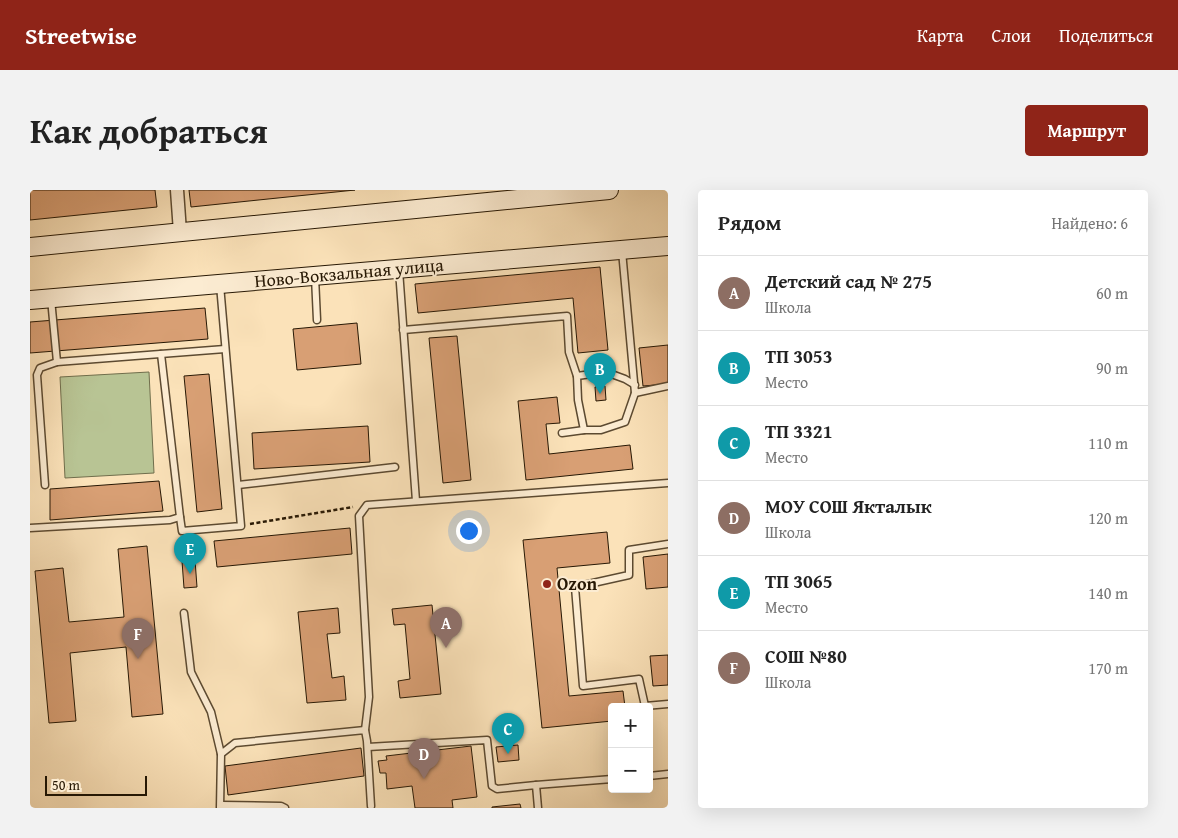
<!DOCTYPE html>
<html lang="ru">
<meta charset="utf-8">
<style>
:root{--surface:#fff;--page:#f2f2f2;--text:#222;--muted:#767676;--line:#e0e0e0;--accent:#8f2418}
body{margin:0;font-family:"Gentium Book Plus",serif;background:var(--page);color:var(--text)}
.controls{position:absolute;right:15px;bottom:15px;display:grid;overflow:hidden;border-radius:5px;box-shadow:0 5px 20px #0002}
.controls button{width:45px;height:45px;display:grid;place-items:center;padding:0;border:0;border-bottom:1px solid var(--line);background:var(--surface);color:var(--text);font:25px sans-serif}
.scale{position:absolute;left:15px;bottom:12px;width:102px;box-sizing:border-box;padding-left:5px;border:2px solid #271804;border-top:0;font-size:14px;line-height:18px;white-space:nowrap;color:#271804;-webkit-text-stroke:4px #fcecd2;paint-order:stroke}
.you{position:absolute;left:438px;top:340px;width:18px;height:18px;margin:-12px;border:4px solid #fff;border-radius:50%;background:#1a73e8;box-shadow:0 0 0 8px #1a73e833}
.badge{display:grid;place-items:center;width:32px;height:32px;border-radius:50%;background:var(--accent);color:#fff;font-size:16px;font-weight:700}
.pin{position:absolute;translate:-50% -41px;filter:drop-shadow(0 1px 2px #0008)}
.pin::after{content:'';position:absolute;top:26px;width:18px;height:15px;background:inherit;clip-path:polygon(0 0,100% 0,50% 100%)}
.list{margin:0;padding:0;list-style:none}
h2{display:flex;justify-content:space-between;align-items:center;height:65px;margin:0;padding:0 20px;font-size:21px}
h2 small{font-size:16px;font-weight:400;color:var(--muted)}
.list li{display:grid;grid-template-columns:32px 1fr auto;gap:15px;align-items:center;box-sizing:border-box;height:75px;padding:0 20px;border-top:1px solid var(--line)}
.list b{display:block;font-size:19px;white-space:nowrap}
.list p{margin:0;font-size:16px;white-space:nowrap;color:var(--muted)}
.list em{font-size:16px;font-style:normal;color:var(--muted)}
.map{position:relative;flex:none;width:638px;height:618px;overflow:hidden;border-radius:5px}
header{display:flex;align-items:center;gap:30px;box-sizing:border-box;height:70px;padding:0 25px;background:var(--accent);color:#fff}
header strong{font-size:24px}
nav{display:flex;gap:28px;margin-inline-start:auto;font-size:18px}
.intro{display:flex;align-items:center;justify-content:space-between;box-sizing:border-box;height:120px;padding:0 30px}
h1{margin:0;font-size:35px}
.button{padding:12px 22px;border-radius:5px;background:var(--accent);color:#fff;font-size:18px;font-weight:700}
main{display:flex;gap:30px;padding:0 30px}
aside{flex:1;background:var(--surface);border-radius:5px;box-shadow:0 5px 20px #0002}
.map>svg:first-child{display:block}
</style>
<header>
<strong>Streetwise</strong>
<nav><a>Карта</a><a>Слои</a><a>Поделиться</a></nav>
</header>
<div class="intro"><h1>Как добраться</h1><a class="button">Маршрут</a></div>
<main>
<div class="map">
<svg width="638" height="618" viewBox="0 0 638 618">
<rect width="100%" height="100%" fill="#fbe2b9"/>
<filter id="stains"><feTurbulence type="fractalNoise" baseFrequency=".004" numOctaves="4"/><feColorMatrix values="0 0 0 0 .2 0 0 0 0 .09 0 0 0 0 .02 0 0 0 .5 -.17"/></filter>
<radialGradient id="worn" r=".72"><stop offset=".6" stop-color="#630" stop-opacity="0"/><stop offset="1" stop-color="#630" stop-opacity=".3"/></radialGradient>
<path fill="#b8c494" stroke="#706e4c" d="M119,182L124,283L35,288L30,187Z"/>
<g fill="#d89f74" stroke="#271804">
<path d="M0,0H125L127,17L0,30Z"/>
<path d="M159,0H325L161,17Z"/>
<path d="M570,77L578,160L548,163L543,108L388,123L385,94Z"/>
<path d="M175,118L178,149L0,163V132Z"/>
<path d="M327,133L331,174L267,180L263,139Z"/>
<path d="M427,146L441,290L413,293L399,148Z"/>
<path d="M638,155V194L613,196L609,158Z"/>
<path d="M179,184L192,319L167,322L154,186Z"/>
<path d="M575,196L576,210L566,211L565,197Z"/>
<path d="M527,207L530,233L516,234L519,264L600,255L603,279L496,290L488,211Z"/>
<path d="M338,236L340,272L224,279L222,243Z"/>
<path d="M129,291L133,321L20,330V299Z"/>
<path d="M320,338L322,364L187,377L184,351Z"/>
<path d="M577,342L580,373L527,378L539,506L593,501L595,517H582V531L512,538L493,350Z"/>
<path d="M117,356L133,524L102,527L96,457L40,463L46,531L19,533L5,381L33,378L39,432L94,427L88,359Z"/>
<path d="M638,364V397L616,399L613,367Z"/>
<path d="M165,370L167,397L154,398L152,371Z"/>
<path d="M402,415L411,504L370,508L368,491L380,489L375,434L364,435L362,419Z"/>
<path d="M308,418L310,443L297,444L302,488L314,486L316,510L277,513L268,422Z"/>
<path d="M638,465V495L623,496L620,466Z"/>
<path d="M488,555L489,570L468,572L466,557Z"/>
<path d="M441,556L447,607L422,610L423,618H385L382,596L357,599L356,583H350L348,571L357,570L356,566Z"/>
<path d="M331,558L334,586L198,605L195,576Z"/>
<path d="M490,614L491,618H462V617Z"/>
</g>
<g fill="none" stroke-linecap="round" stroke-linejoin="round">
<defs>
<g id="service">
<path d="M592,61L605,203L638,196"/>
<path d="M369,80L386,311"/>
<path d="M285,87L287,130"/>
<path d="M21,109L27,172"/>
<path d="M373,140L537,126L539,162L547,186"/>
<path d="M605,195L595,189L576,182L547,186L548,210L554,240H571L595,232L605,203"/>
<path d="M532,243L554,240"/>
<path d="M15,295L7,185L10,178L27,172L195,159"/>
<path d="M208,295L365,277"/>
<path d="M150,327L152,341L211,336L190,95"/>
<path d="M0,338L140,330L150,327L131,164"/>
<path d="M638,354L599,360V385L545,397L553,496L609,489L615,516L638,514"/>
<path d="M154,423L161,482L181,522L191,564"/>
<path d="M335,540L339,507L329,326L337,315L638,293"/>
<path d="M338,557L457,550L462,596L467,599L506,595L508,618"/>
<path d="M619,586L638,584"/>
<path d="M506,595L582,589"/>
<path d="M192,615L251,616L255,618"/>
<path d="M190,618L191,564L205,553L335,540L337,551L341,616"/>
</g>
<path id="minor" d="M147,0L150,42"/>
<g id="secondary">
<path d="M0,57L579,0"/>
<path d="M0,110L638,56"/>
</g>
</defs>
<use href="#service" stroke="#5c4a31" stroke-width="9"/>
<use href="#minor" stroke="#5c4a31" stroke-width="15"/>
<use href="#secondary" stroke="#271804" stroke-width="20"/>
<path stroke="#271804" stroke-width="2.5" stroke-dasharray="4 2.5" stroke-linecap="butt" d="M220,334L323,317"/>
<use href="#service" stroke="#fcecd2" stroke-width="6"/>
<use href="#minor" stroke="#fcecd2" stroke-width="12"/>
<use href="#secondary" stroke="#fcecd2" stroke-width="18"/>
</g>
<circle fill="#8f2418" stroke="#fcecd2" stroke-width="2" cx="517" cy="394" r="5"/>
<g text-anchor="middle" stroke-width="4" stroke-linejoin="round" paint-order="stroke">
<g font-size="18" fill="#271804" stroke="#fcecd2">
<text transform="translate(319 83) rotate(-5)" y="6">Ново-Вокзальная улица</text>
</g>
<g font-size="18" font-weight="bold" fill="#271804" stroke="#fcecd2" text-anchor="start">
<text x="527" y="400">Ozon</text>
</g>
</g>
<rect width="100%" height="100%" filter="url(#stains)"/>
<rect width="100%" height="100%" fill="url(#worn)"/>
</svg>
<div class="controls">
<button>+</button>
<button>−</button>
</div>
<div class="scale">50 m</div>
<div class="you"></div>
<div class="pin badge" style="left:416px;top:458px;background:#8d6e63">A</div>
<div class="pin badge" style="left:570px;top:204px;background:#0f9aa8">B</div>
<div class="pin badge" style="left:478px;top:564px;background:#0f9aa8">C</div>
<div class="pin badge" style="left:394px;top:589px;background:#8d6e63">D</div>
<div class="pin badge" style="left:160px;top:384px;background:#0f9aa8">E</div>
<div class="pin badge" style="left:108px;top:469px;background:#8d6e63">F</div>
</div>
<aside>
<h2>Рядом<small>Найдено: 6</small></h2>
<ul class="list">
<li><span class="badge" style="background:#8d6e63">A</span><div><b>Детский сад № 275</b><p>Школа</p></div><em>60 m</em></li>
<li><span class="badge" style="background:#0f9aa8">B</span><div><b>ТП 3053</b><p>Место</p></div><em>90 m</em></li>
<li><span class="badge" style="background:#0f9aa8">C</span><div><b>ТП 3321</b><p>Место</p></div><em>110 m</em></li>
<li><span class="badge" style="background:#8d6e63">D</span><div><b>МОУ СОШ Якталык</b><p>Школа</p></div><em>120 m</em></li>
<li><span class="badge" style="background:#0f9aa8">E</span><div><b>ТП 3065</b><p>Место</p></div><em>140 m</em></li>
<li><span class="badge" style="background:#8d6e63">F</span><div><b>СОШ №80</b><p>Школа</p></div><em>170 m</em></li>
</ul>
</aside>
</main>
